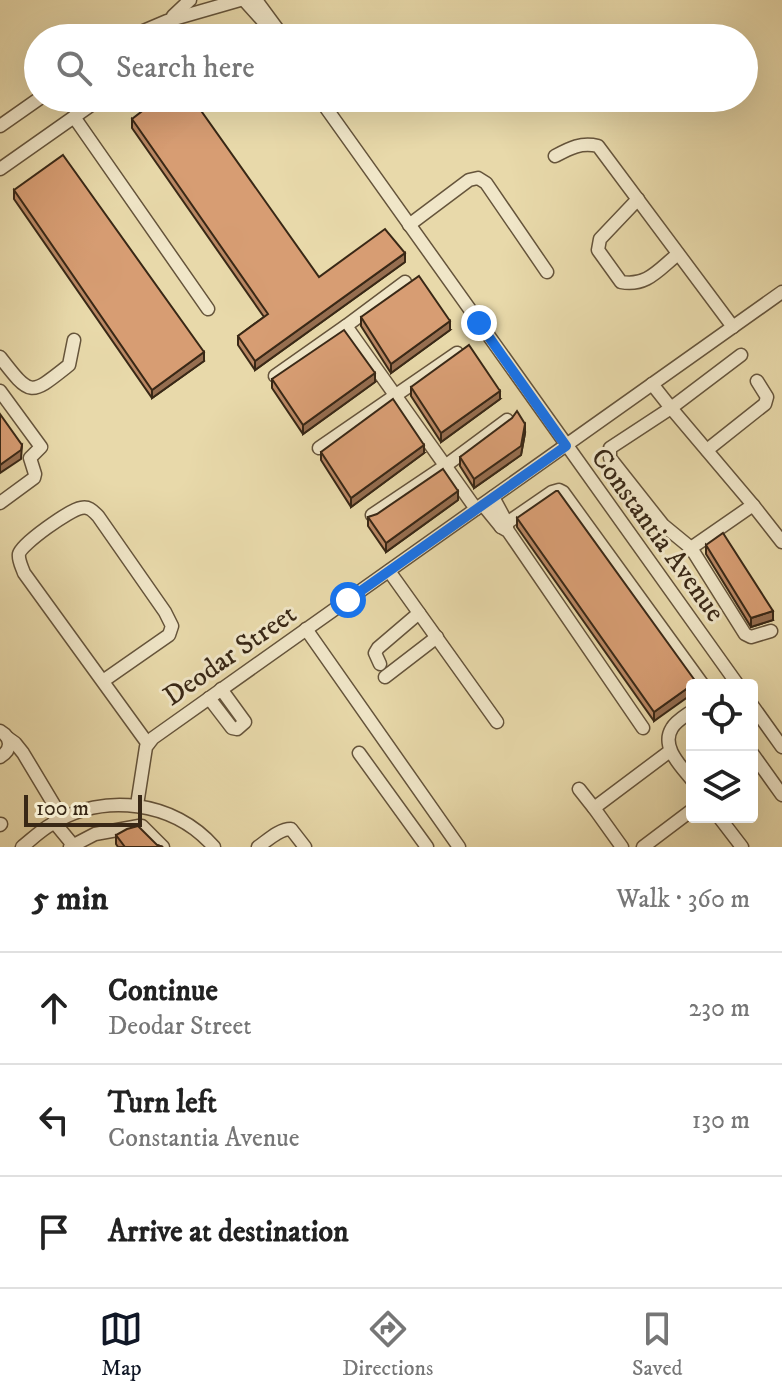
<!DOCTYPE html>
<meta charset="utf-8">
<style>
:root{--surface:#fff;--page:#f6f6f6;--text:#222;--muted:#767676;--line:#e0e0e0;--accent:#111827}
body{margin:0;font-family:"IM FELL DW Pica",serif;background:var(--page);color:var(--text)}
.controls{position:absolute;right:24px;bottom:24px;display:grid;overflow:hidden;border-radius:8px;box-shadow:0 8px 32px #0002}
.controls button{width:72px;height:72px;display:grid;place-items:center;padding:0;border:0;border-bottom:2px solid var(--line);background:var(--surface);color:var(--text);font:40px sans-serif}
.scale{position:absolute;left:24px;bottom:20px;width:118px;box-sizing:border-box;padding-left:8px;border:4px solid #392816;border-top:0;font-size:22px;line-height:28px;white-space:nowrap;color:#392816;-webkit-text-stroke:6px #f0e6c8;paint-order:stroke}
.stop{position:absolute;width:24px;height:24px;margin:-18px;border:6px solid #1a73e8;border-radius:50%;background:#fff}
.stop.end{background:#1a73e8;border-color:#fff;box-shadow:0 2px 8px #0008}
.list{margin:0;padding:0;list-style:none}
h2{display:flex;justify-content:space-between;align-items:center;height:104px;margin:0;padding:0 32px;font-size:34px}
h2 small{font-size:26px;font-weight:400;color:var(--muted)}
.list li{display:grid;grid-template-columns:52px 1fr auto;gap:24px;align-items:center;box-sizing:border-box;height:112px;padding:0 32px;border-top:2px solid var(--line)}
.list b{display:block;font-size:30px;white-space:nowrap}
.list p{margin:0;font-size:26px;white-space:nowrap;color:var(--muted)}
.list em{font-size:26px;font-style:normal;color:var(--muted)}
.icon{flex:none;width:44px;height:44px;fill:none;stroke:currentColor;stroke-width:2;stroke-linecap:round;stroke-linejoin:round}
.map{position:relative;flex:none;width:782px;height:847px;overflow:hidden}
.search{position:absolute;background:var(--surface);box-shadow:0 8px 32px #0002;left:24px;right:24px;top:24px;height:88px;display:flex;align-items:center;gap:20px;box-sizing:border-box;padding:0 28px;border-radius:44px;color:var(--muted);font-size:30px}
.sheet{height:440px;background:var(--surface)}
nav{display:flex;justify-content:space-around;align-items:center;box-sizing:border-box;height:112px;border-top:2px solid var(--line);background:var(--surface);font-size:22px;color:var(--muted)}
nav a{display:grid;justify-items:center;gap:4px}
nav .on{color:var(--accent)}
.map>svg:first-child{display:block}
</style>
<div class="map">
<svg width="782" height="847" viewBox="0 0 782 847">
<rect width="100%" height="100%" fill="#e8d9aa"/>
<filter id="stains"><feTurbulence type="fractalNoise" baseFrequency=".0025" numOctaves="4"/><feColorMatrix values="0 0 0 0 .2 0 0 0 0 .09 0 0 0 0 .02 0 0 0 .5 -.17"/></filter>
<radialGradient id="worn" r=".72"><stop offset=".6" stop-color="#630" stop-opacity="0"/><stop offset="1" stop-color="#630" stop-opacity=".3"/></radialGradient>
<g fill="none" stroke-linecap="round" stroke-linejoin="round">
<defs>
<g id="minor">
<path d="M244,0L263,21L275,38"/>
<path d="M256,0L284,38"/>
<path d="M173,16L190,0"/>
<path d="M127,38L167,21L240,0"/>
<path d="M319,98L738,685"/>
<path d="M74,117L208,309"/>
<path d="M0,126L40,98"/>
<path d="M555,156C570,148 581,142 598,146L733,327"/>
<path d="M0,169L101,98"/>
<path d="M638,199L600,239L598,250L621,282C647,287 659,269 678,254"/>
<path d="M409,225L469,180L478,178L486,183L547,272"/>
<path d="M346,326L476,509"/>
<path d="M0,357C31,397 30,396 69,365L74,340"/>
<path d="M275,376L346,326L405,282"/>
<path d="M652,384L671,408L610,448V458L663,525L691,548L745,634L751,637L771,631"/>
<path d="M0,391L41,447L30,458L35,474L34,478L0,503"/>
<path d="M319,448L457,353"/>
<path d="M707,450L765,404L767,397L757,381"/>
<path d="M493,497L507,523V528"/>
<path d="M483,505L501,527L508,531L643,728"/>
<path d="M753,505L782,542"/>
<path d="M372,515L445,466L507,420"/>
<path d="M501,527L552,492L559,490L563,492L703,685"/>
<path d="M691,548L753,505L671,408L741,355"/>
<path d="M389,571L497,722"/>
<path d="M306,629L459,847"/>
<path d="M380,664L375,653L378,648L419,613"/>
<path d="M385,677L437,637"/>
<path d="M103,681L169,635L172,626L165,612L98,516C93,511 89,506 81,508C71,509 21,544 19,554C18,560 22,567 24,573L148,744"/>
<path d="M209,698L232,728L237,729L245,722L221,689"/>
<path d="M752,705L782,747"/>
<path d="M692,711C685,716 676,721 672,728C660,747 682,767 692,780"/>
<path d="M0,731C12,738 12,750 0,757"/>
<path d="M8,738L15,743L23,753L62,818"/>
<path d="M359,753L427,847"/>
<path d="M752,753L782,795"/>
<path d="M579,789L594,808L670,751"/>
<path d="M137,805L146,747L153,738L782,292"/>
<path d="M594,808L622,847"/>
<path d="M719,817L742,847"/>
<path d="M54,822L73,845"/>
<path d="M0,825L1,824"/>
<path d="M22,847C32,839 41,830 52,824C104,792 174,801 214,847"/>
<path d="M70,847L95,834L139,826H142L163,847"/>
<path d="M258,847C268,840 279,829 291,829L305,847"/>
<path d="M643,847L692,810"/>
</g>
</defs>
<use href="#minor" stroke="#65543b" stroke-width="15"/>
<use href="#minor" stroke="#f0e6c8" stroke-width="12"/>
</g>
<g fill="#b98763" stroke="#392816" stroke-width="2">
<path d="M132,119L319,277L405,262L255,370L238,345V336L264,317L132,128Z"/>
<path d="M14,190L204,361L152,398L14,199Z"/>
<path d="M361,317L450,330L391,373L361,326Z"/>
<path d="M272,379L375,382L303,434L272,388Z"/>
<path d="M411,387L500,399L441,442L411,396Z"/>
<path d="M525,433L521,455L474,488L460,466V457Z"/>
<path d="M321,452L424,453L351,507L321,460Z"/>
<path d="M458,500L386,552L368,526V517Z"/>
<path d="M517,518L696,685L654,721L517,527Z"/>
<path d="M706,545L773,620L751,627L706,554Z"/>
<path d="M116,835L157,845L163,847H118L116,844Z"/>
</g>
<g fill="#966e50" stroke="#392816" stroke-width="2">
<path d="M405,253V262L255,370V361Z"/>
<path d="M450,321V330L391,373V364Z"/>
<path d="M204,352V361L152,398V390Z"/>
<path d="M375,373V382L303,434V425Z"/>
<path d="M500,391V399L441,442V433Z"/>
<path d="M525,424V433L521,455L474,488V479Z"/>
<path d="M22,445L21,459L0,473V465Z"/>
<path d="M424,445V453L351,507V498Z"/>
<path d="M458,491V500L386,552V543Z"/>
<path d="M773,611V620L751,627V618Z"/>
<path d="M696,682V685H692V694L654,721V712Z"/>
</g>
<g fill="#d79d73" stroke="#392816" stroke-width="2">
<path d="M159,98H192L319,277L385,229L405,253L255,361L238,336L268,314L132,119Z"/>
<path d="M63,155L204,352L152,390L14,190Z"/>
<path d="M419,276L450,321L391,364L361,317Z"/>
<path d="M344,330L375,373L303,425L272,379Z"/>
<path d="M469,345L500,391L441,433L411,387Z"/>
<path d="M393,399L424,445L351,498L321,452Z"/>
<path d="M517,411L525,424L521,446L474,479L460,457L512,418Z"/>
<path d="M0,414L22,445L21,450L0,465Z"/>
<path d="M443,469L458,491L386,543L368,517L377,514Z"/>
<path d="M556,491H558L696,682L654,712L517,518Z"/>
<path d="M723,533L773,611L751,618L706,545Z"/>
<path d="M138,826L157,845L163,847H125L116,835L127,829Z"/>
</g>
<g fill="none" stroke-linecap="round" stroke-linejoin="round">
<path stroke="#1a73e8" stroke-width="10" d="M348,600L566,446L479,323"/>
</g>
<g text-anchor="middle" stroke-width="6" stroke-linejoin="round" paint-order="stroke">
<g font-size="28" fill="#392816" stroke="#f0e6c8">
<text transform="translate(659 534) rotate(54)" y="10">Constantia Avenue</text>
<text transform="translate(229 654) rotate(-35)" y="10">Deodar Street</text>
</g>
</g>
<rect width="100%" height="100%" filter="url(#stains)"/>
<rect width="100%" height="100%" fill="url(#worn)"/>
</svg>
<div class="controls">
<button><svg class="icon" aria-label="locate" viewBox="0 0 24 24"><circle cx="12" cy="12" r="6"/><path d="M12 2v4M12 18v4M2 12h4M18 12h4"/></svg></button>
<button><svg class="icon" aria-label="layers" viewBox="0 0 24 24"><path d="M12 4l9 5-9 5-9-5zM3 14l9 5 9-5"/></svg></button>
</div>
<div class="scale">100 m</div>
<div class="stop" style="left:348px;top:600px"></div>
<div class="stop end" style="left:479px;top:323px"></div>
<div class="search"><svg class="icon" aria-label="search" viewBox="0 0 24 24"><circle cx="10" cy="10" r="6"/><path d="M15 15l6 6"/></svg>Search here</div>
</div>
<section class="sheet">
<h2>5 min<small>Walk · 360 m</small></h2>
<ul class="list">
<li><svg class="icon" aria-label="ahead" viewBox="0 0 24 24"><path d="M12 20V5M6 11l6-6 6 6"/></svg><div><b>Continue</b><p>Deodar Street</p></div><em>230 m</em></li>
<li><svg class="icon" aria-label="left" viewBox="0 0 24 24"><path d="M17 20v-9H6M10 6l-5 5 5 5"/></svg><div><b>Turn left</b><p>Constantia Avenue</p></div><em>130 m</em></li>
<li><svg class="icon" aria-label="arrive" viewBox="0 0 24 24"><path d="M6 21V4h12l-3 4 3 4H6"/></svg><div><b>Arrive at destination</b></div></li>
</ul>
</section>
<nav>
<a class="on"><svg class="icon" aria-label="map" viewBox="0 0 24 24"><path d="M3 6l6-2 6 2 6-2v14l-6 2-6-2-6 2zM9 4v14M15 6v14"/></svg>Map</a>
<a><svg class="icon" aria-label="directions" viewBox="0 0 24 24"><path d="M12 3l9 9-9 9-9-9zM9 14v-3h6M13 9l2 2-2 2"/></svg>Directions</a>
<a><svg class="icon" aria-label="saved" viewBox="0 0 24 24"><path d="M7 4h10v16l-5-4-5 4z"/></svg>Saved</a>
</nav>
